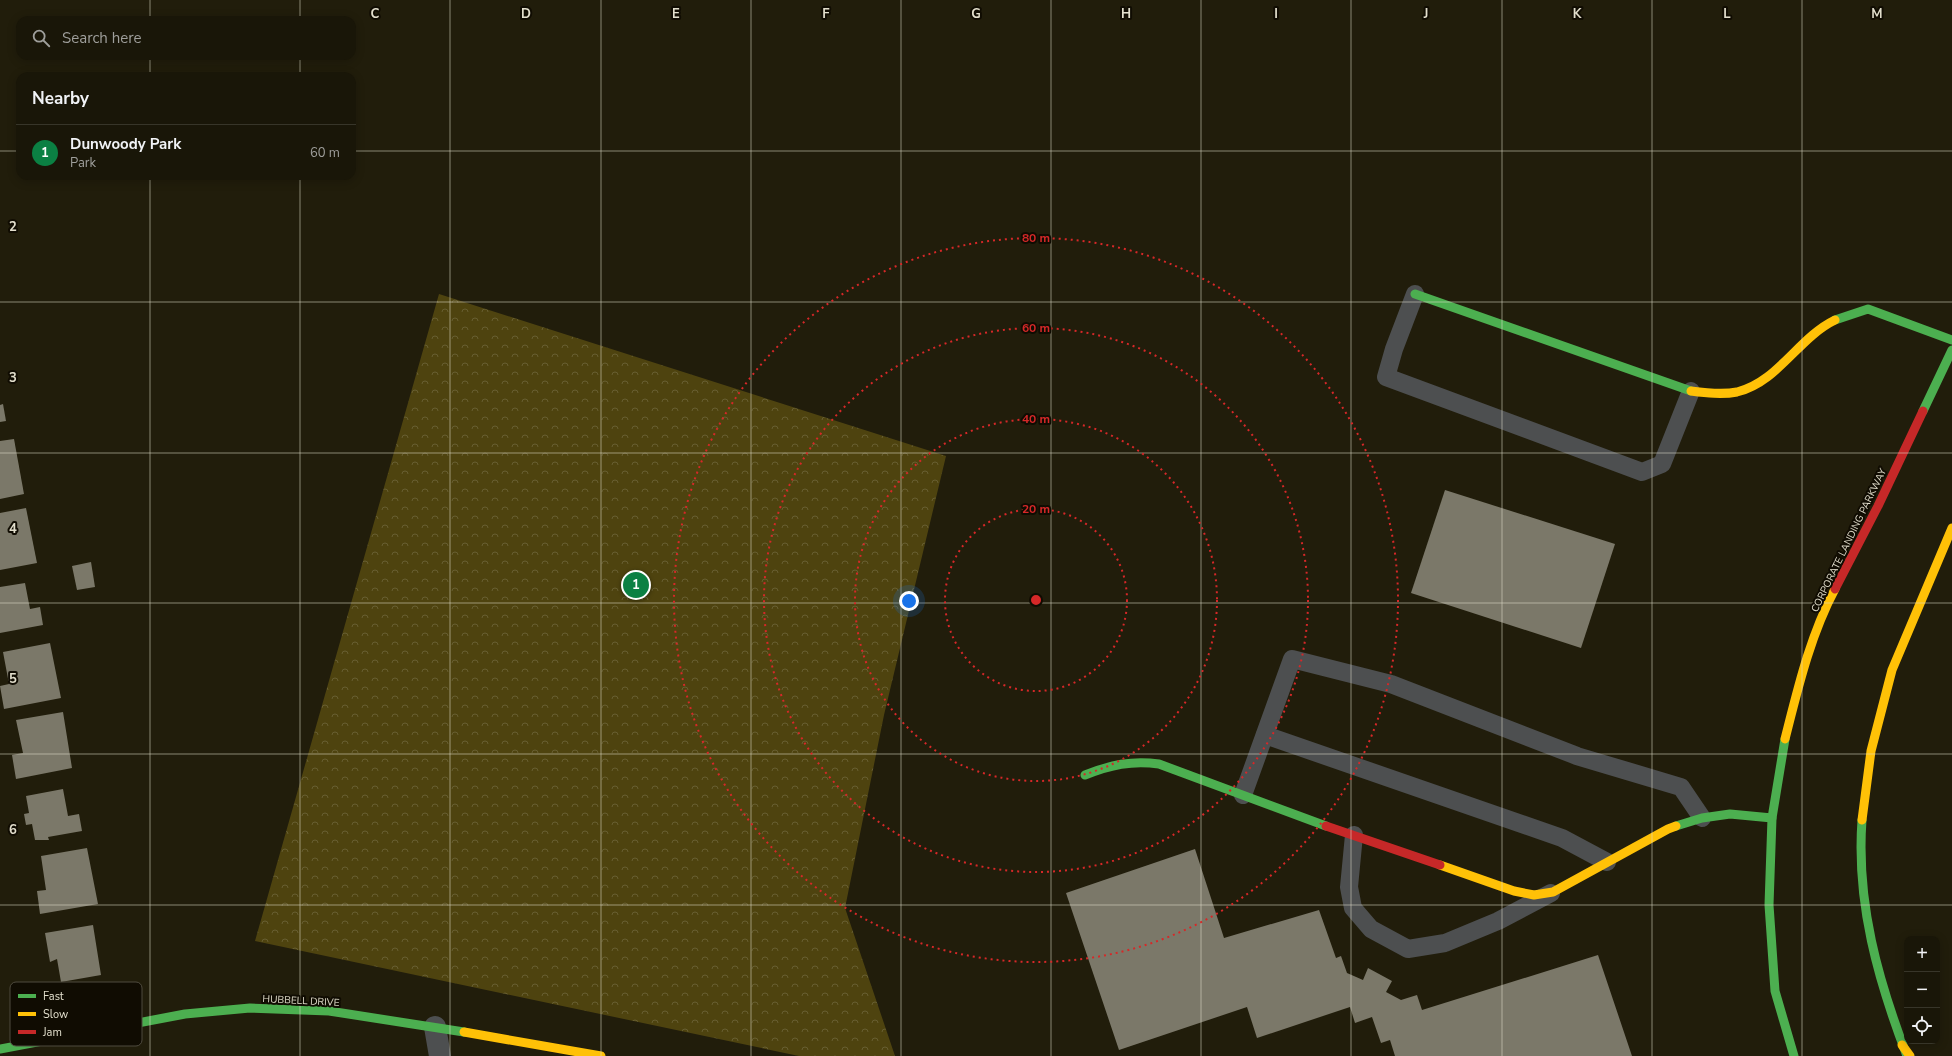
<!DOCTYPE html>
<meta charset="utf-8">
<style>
:root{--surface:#191608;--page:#262316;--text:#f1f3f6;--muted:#9f9f9c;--line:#373529;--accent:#0b8043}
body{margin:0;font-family:"Nunito Sans",sans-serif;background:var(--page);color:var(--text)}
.controls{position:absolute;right:12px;bottom:12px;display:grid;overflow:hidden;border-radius:8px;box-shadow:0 2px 10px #0003}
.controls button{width:36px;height:36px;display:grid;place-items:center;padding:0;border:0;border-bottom:1px solid var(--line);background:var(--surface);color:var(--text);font:20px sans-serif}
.you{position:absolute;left:909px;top:601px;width:14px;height:14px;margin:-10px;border:3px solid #fff;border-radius:50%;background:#1a73e8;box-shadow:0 0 0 6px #1a73e833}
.badge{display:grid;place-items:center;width:26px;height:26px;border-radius:50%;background:var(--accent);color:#fff;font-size:13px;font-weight:700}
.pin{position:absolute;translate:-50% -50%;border:2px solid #fff;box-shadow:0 1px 4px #0006}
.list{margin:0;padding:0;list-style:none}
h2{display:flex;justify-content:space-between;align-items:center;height:52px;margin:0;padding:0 16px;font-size:17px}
h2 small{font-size:13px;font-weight:400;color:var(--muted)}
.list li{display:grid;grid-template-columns:26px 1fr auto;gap:12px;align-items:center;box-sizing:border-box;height:56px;padding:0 16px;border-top:1px solid var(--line)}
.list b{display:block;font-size:15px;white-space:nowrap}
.list p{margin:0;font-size:13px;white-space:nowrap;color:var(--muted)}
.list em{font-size:13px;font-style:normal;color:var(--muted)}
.icon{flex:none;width:22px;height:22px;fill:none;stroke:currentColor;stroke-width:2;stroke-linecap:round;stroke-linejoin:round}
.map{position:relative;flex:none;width:1952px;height:1056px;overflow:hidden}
.search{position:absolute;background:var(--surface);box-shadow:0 2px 10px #0003;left:16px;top:16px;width:340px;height:44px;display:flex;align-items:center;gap:10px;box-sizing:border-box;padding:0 14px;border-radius:12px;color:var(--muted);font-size:15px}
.panel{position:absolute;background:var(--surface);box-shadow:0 2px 10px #0003;left:16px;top:72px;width:340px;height:108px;border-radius:12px}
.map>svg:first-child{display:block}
</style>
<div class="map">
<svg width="1952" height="1056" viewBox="0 0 1952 1056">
<defs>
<pattern id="forest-crowns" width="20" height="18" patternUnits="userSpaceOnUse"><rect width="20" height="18" fill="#4e430f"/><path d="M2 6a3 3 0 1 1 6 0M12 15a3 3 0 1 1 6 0" fill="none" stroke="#675e31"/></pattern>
</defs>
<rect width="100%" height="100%" fill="#211d0b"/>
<path fill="url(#forest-crowns)" d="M439,294L946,456L884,715L845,908L895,1056H799L255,941Z"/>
<g fill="#7b7869">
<path d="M3,404L6,421L0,422V405Z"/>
<path d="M14,439L24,494L0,499V441Z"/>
<path d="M1445,490L1615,544L1581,648L1411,593Z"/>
<path d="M26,508L37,563L0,570V513Z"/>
<path d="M91,562L95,587L77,590L72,566Z"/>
<path d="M25,583L30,609L40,607L43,625L0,633V587Z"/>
<path d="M50,643L61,698L4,709L0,686L9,684L3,652Z"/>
<path d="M63,712L72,768L16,779L12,755L23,753L16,720Z"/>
<path d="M63,789L68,816L79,814L82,831L48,837L49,840H35L32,824L26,825L24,814L29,813L26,796Z"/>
<path d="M87,848L98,904L40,914L37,891L46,890L41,856Z"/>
<path d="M1195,849L1224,938L1319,910L1336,958L1341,956L1347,973L1363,980L1368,968L1392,981L1386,992L1401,1000L1417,995L1422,1010L1598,955L1632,1056H1395L1390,1040L1381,1043L1372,1017L1355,1023L1350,1007L1257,1038L1247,1007L1119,1050L1066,893Z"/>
<path d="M93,925L101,975L61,982L57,959L50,962L45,933Z"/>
</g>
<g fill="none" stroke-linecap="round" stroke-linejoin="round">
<g stroke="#4d4f50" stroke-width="18">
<path d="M1415,294L1394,349L1386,377L1642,472L1662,464L1691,391"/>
<path d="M1265,735L1562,838L1607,862"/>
<path d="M1243,795L1292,659L1391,684L1577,756L1681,787L1702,818"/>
<path d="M1354,835L1349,887L1353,908L1371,929L1408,949L1445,943L1498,921L1551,893"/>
</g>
<path stroke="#4d4f50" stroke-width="22" d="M435,1027L440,1056"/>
<g stroke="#4caf50" stroke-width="9">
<path d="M1415,294L1691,391"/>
<path d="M1835,320L1868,309L1952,340"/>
<path d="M1923,411L1952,350"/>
<path d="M1785,739L1772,818L1769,905L1775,991L1794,1056"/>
<path d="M1085,775C1110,765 1132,760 1159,764L1326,826"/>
<path d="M1862,820C1856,903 1878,980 1907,1056"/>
<path d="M1676,826L1702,818L1730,814L1772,818"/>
<path d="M0,1049L185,1014L250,1008L329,1011L464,1032"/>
</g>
<g stroke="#ffc107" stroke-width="9">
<path d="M1691,391C1706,393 1722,395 1737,392C1778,382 1798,338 1835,320"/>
<path d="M1785,739C1798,688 1810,636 1835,589"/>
<path d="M1862,820L1871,751L1892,670L1952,528"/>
<path d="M1440,865L1514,891L1534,895L1553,892L1668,829L1676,826"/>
<path d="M464,1032L601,1056"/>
<path d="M1902,1045L1910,1056"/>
</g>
<g stroke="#c62828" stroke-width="9">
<path d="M1835,589L1878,506L1923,411"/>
<path d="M1326,826L1440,865"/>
</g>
</g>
<path fill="none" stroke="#e3dfcd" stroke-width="1" stroke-opacity="0.55" d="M150,0V20M300,0V20M450,0V1056M601,0V1056M751,0V1056M901,0V1056M1051,0V1056M1201,0V1056M1351,0V1056M1502,0V1056M1652,0V1056M1802,0V1056M150,56V76M300,56V76M0,151H20M352,151H1952M150,176V1056M300,176V1056M0,302H1952M0,453H1952M0,603H1952M0,754H1952M0,905H1952"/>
<g fill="none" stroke="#d62828" stroke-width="2" stroke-dasharray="2 4">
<circle cx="1036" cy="600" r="91"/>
<circle cx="1036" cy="600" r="181"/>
<circle cx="1036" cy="600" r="272"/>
<circle cx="1036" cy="600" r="362"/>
</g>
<g text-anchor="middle" stroke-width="4" stroke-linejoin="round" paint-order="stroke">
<g font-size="10" fill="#e3dfcd" stroke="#100c02">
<text transform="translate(1848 540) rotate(-64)" y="4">CORPORATE LANDING PARKWAY</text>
<text transform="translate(301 1000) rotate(3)" y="4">HUBBELL DRIVE</text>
</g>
</g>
<rect x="10" y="982" width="132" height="64" rx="6" fill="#100c02" stroke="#4f4b3f" stroke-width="1"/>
<rect x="18" y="994" width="18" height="4" fill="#4caf50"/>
<rect x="18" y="1012" width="18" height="4" fill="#ffc107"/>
<rect x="18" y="1030" width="18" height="4" fill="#c62828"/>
<g font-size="11" fill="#e3dfcd">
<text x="43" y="1000">Fast</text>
<text x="43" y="1018">Slow</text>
<text x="43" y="1036">Jam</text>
</g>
<g font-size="13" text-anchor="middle" font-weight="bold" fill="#e3dfcd" stroke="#100c02" stroke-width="4" stroke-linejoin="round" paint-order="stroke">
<text x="375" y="18">C</text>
<text x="526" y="18">D</text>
<text x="676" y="18">E</text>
<text x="826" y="18">F</text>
<text x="976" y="18">G</text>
<text x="1126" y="18">H</text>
<text x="1276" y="18">I</text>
<text x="1426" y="18">J</text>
<text x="1577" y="18">K</text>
<text x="1727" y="18">L</text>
<text x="1877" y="18">M</text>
<text x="13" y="231">2</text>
<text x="13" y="382">3</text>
<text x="13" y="533">4</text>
<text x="13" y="683">5</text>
<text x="13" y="834">6</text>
</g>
<circle cx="1036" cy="600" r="6" fill="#d62828" stroke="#100c02" stroke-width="2"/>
<g font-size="12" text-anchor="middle" font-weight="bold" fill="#d62828" stroke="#100c02" stroke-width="4" stroke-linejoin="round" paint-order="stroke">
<text x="1036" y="242">80 m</text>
<text x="1036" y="332">60 m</text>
<text x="1036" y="423">40 m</text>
<text x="1036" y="513">20 m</text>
</g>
</svg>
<div class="controls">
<button>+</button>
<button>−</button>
<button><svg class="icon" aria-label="locate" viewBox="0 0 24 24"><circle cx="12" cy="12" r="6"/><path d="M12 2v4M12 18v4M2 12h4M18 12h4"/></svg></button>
</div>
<div class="you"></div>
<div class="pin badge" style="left:636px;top:585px">1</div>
<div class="search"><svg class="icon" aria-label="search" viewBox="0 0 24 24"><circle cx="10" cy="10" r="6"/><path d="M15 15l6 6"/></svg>Search here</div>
<section class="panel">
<h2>Nearby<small></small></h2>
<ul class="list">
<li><span class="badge">1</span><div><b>Dunwoody Park</b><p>Park</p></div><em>60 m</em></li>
</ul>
</section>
</div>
